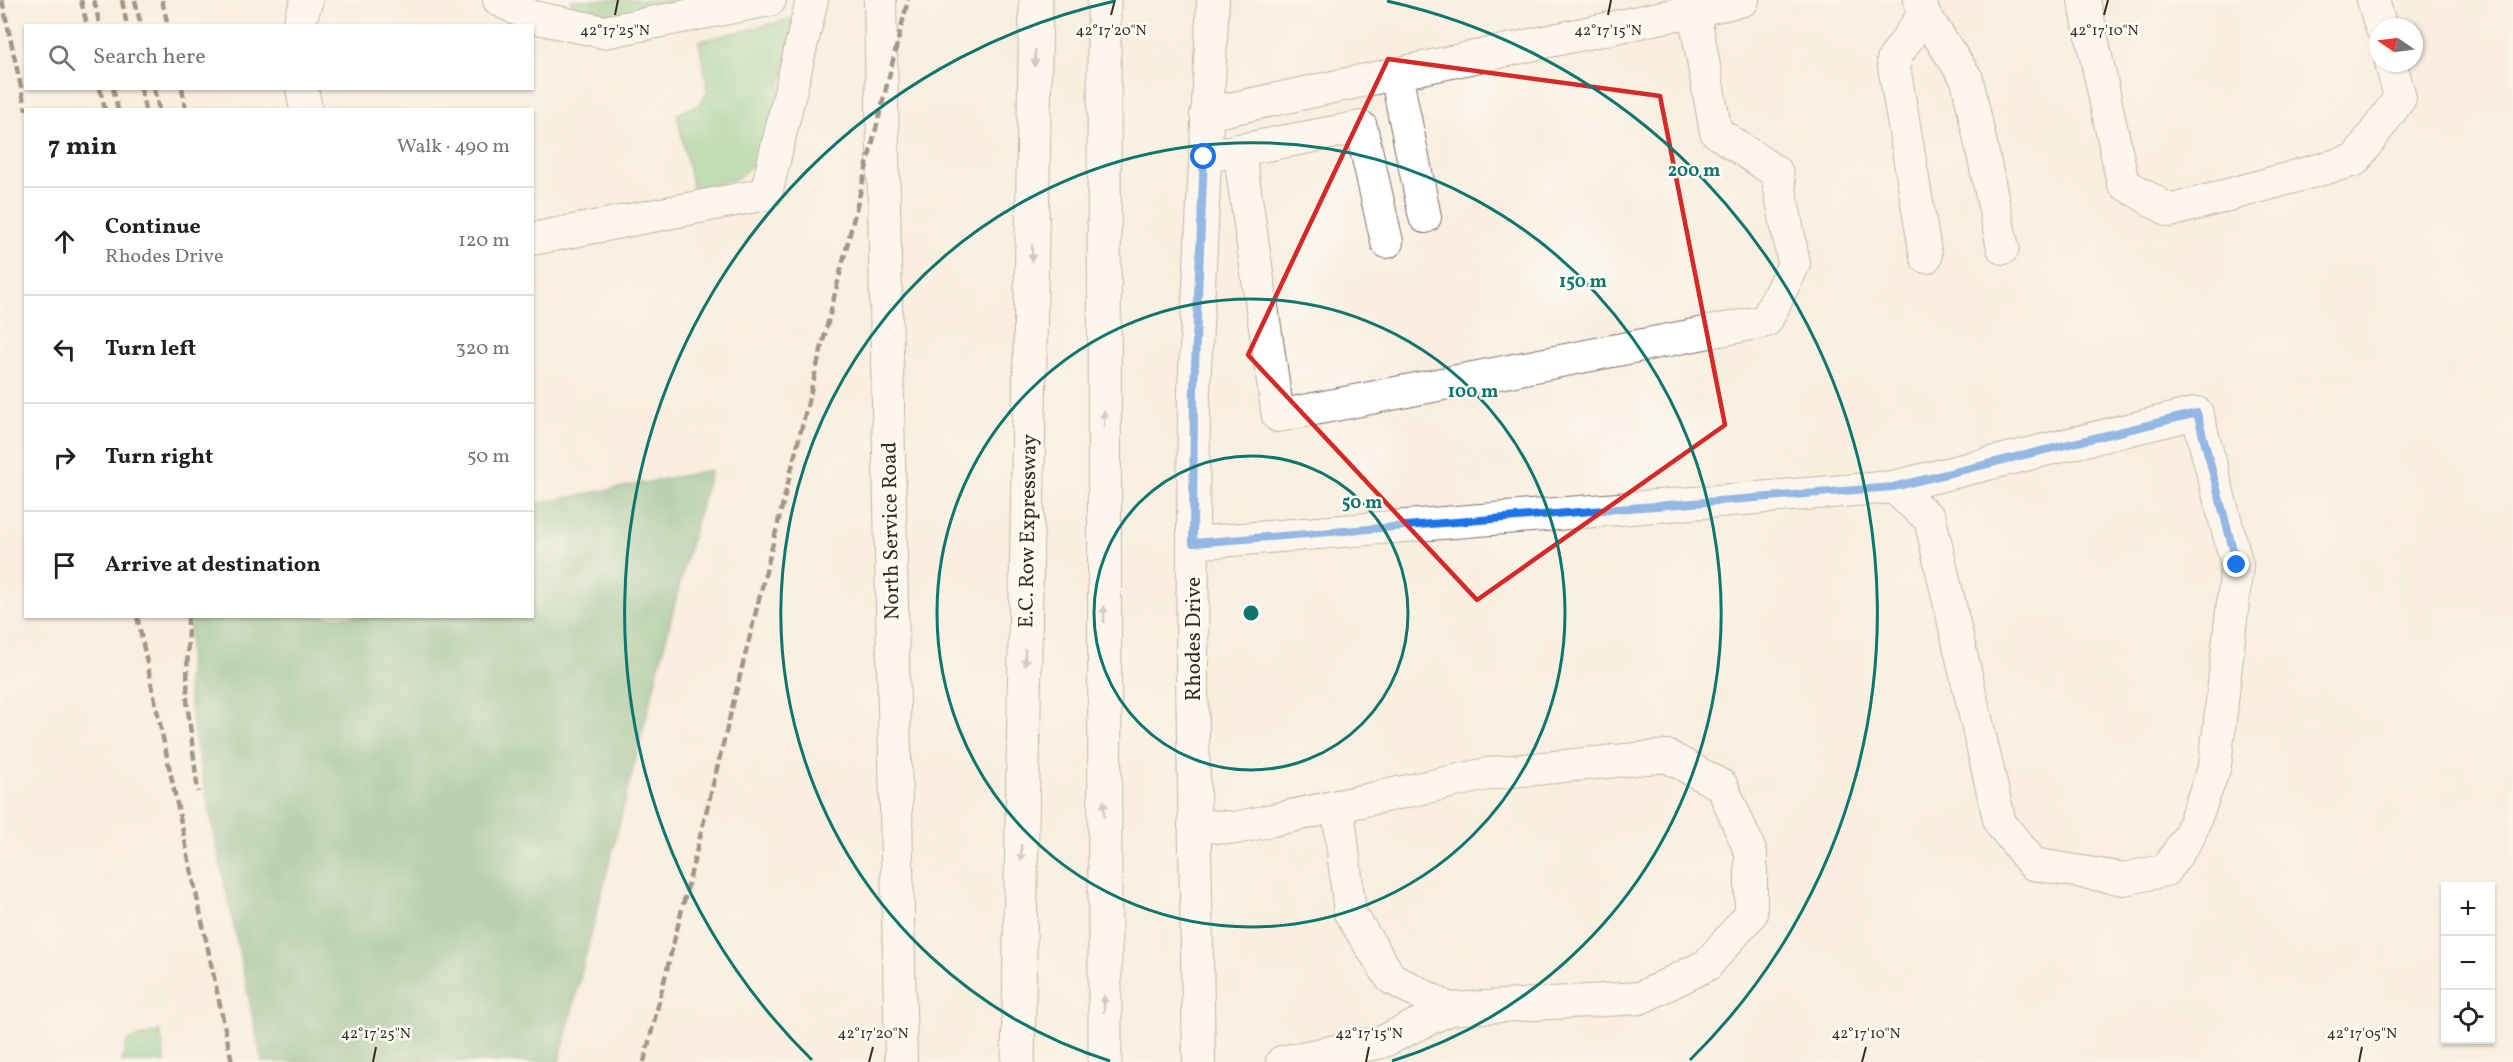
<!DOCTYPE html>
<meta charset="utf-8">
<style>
:root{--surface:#fff;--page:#f2f2f2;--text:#202124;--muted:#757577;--line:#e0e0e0}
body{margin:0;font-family:Vollkorn,serif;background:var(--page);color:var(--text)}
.controls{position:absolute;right:18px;bottom:18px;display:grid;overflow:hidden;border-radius:0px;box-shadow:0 2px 4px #0004}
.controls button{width:54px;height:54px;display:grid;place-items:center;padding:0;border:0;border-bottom:2px solid var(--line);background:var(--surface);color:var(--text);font:30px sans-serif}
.compass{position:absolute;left:2369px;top:18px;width:54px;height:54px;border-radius:50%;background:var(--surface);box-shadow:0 2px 4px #0004;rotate:283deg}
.stop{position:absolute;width:18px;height:18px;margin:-14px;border:4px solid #1a73e8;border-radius:50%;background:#fff}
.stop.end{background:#1a73e8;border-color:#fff;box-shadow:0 2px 6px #0008}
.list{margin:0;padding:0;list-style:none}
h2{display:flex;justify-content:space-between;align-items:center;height:78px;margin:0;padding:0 24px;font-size:26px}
h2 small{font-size:20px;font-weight:400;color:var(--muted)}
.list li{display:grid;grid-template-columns:39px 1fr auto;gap:18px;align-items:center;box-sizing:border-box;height:108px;padding:0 24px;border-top:2px solid var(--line)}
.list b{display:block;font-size:22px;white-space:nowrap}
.list p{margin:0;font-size:20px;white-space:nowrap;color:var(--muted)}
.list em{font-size:20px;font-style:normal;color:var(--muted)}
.icon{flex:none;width:33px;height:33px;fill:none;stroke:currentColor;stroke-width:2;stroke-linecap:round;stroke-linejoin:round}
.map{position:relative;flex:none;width:2513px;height:1062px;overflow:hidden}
.search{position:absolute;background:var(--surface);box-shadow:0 2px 4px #0004;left:24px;top:24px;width:510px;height:66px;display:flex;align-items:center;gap:15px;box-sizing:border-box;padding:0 21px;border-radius:0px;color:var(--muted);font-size:22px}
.panel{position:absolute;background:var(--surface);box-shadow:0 2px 4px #0004;left:24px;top:108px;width:510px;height:510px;border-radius:0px}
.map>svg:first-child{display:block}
</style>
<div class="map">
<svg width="2513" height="1062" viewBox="0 0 2513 1062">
<rect width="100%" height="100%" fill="#fdfcf7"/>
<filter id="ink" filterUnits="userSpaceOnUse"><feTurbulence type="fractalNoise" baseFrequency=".0167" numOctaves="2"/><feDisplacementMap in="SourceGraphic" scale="12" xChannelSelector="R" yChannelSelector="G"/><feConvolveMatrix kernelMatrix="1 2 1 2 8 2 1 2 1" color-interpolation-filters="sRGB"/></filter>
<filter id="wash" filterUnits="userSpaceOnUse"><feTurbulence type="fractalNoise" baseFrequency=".008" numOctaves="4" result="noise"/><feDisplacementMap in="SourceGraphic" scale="24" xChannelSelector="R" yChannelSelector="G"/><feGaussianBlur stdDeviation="1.35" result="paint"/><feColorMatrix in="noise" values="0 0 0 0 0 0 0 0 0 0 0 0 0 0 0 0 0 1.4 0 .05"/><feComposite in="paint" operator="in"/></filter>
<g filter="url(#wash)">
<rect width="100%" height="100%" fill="#f9eedf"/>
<g fill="#7fc682" stroke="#5d7850" stroke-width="1.5">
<path d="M571,0H710L606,16L573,12Z"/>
<path d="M800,17L761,157L736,179L693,189L677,114L697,106L708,92L699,41Z"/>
<path d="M160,1031L165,1062H122L127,1041Z"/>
</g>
<path fill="#67ab70" stroke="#516a47" stroke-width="1.5" d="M711,470L687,556L559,1062H262L196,746L187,688L191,617L532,616L533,504Z"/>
</g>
<g filter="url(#ink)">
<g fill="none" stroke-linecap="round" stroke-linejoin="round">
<defs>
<g id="minor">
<path d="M499,0L533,17L604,32L770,0"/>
<path d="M880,0L901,1062"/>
<path d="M1920,0L1924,14L1967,79L2003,248"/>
<path d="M2084,0L2123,183L2170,211L2355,160L2400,98L2391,63"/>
<path d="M2373,0L2381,27"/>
<path d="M1924,14L1893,60L1926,257"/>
<path d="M298,26L307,0"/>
<path d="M1396,74L1425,217"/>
<path d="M302,88L306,110"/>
<path d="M1206,114L1743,0"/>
<path d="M1239,150L1278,416L1766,321L1794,264L1777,173L1716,132L1694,11"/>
<path d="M1219,154L1361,127L1387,242"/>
<path d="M532,239L766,194L812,0"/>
<path d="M1193,543L1893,487L1930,519L2000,823L2033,864L2124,879L2166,870L2189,836L2215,766L2237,565L2197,413L1893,487"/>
<path d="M1338,806L1350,913L1391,978L1449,1009"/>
<path d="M1194,825L1235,828L1492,773L1667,756L1722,786L1751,853V914L1707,965L1640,998L1449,1009L1382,1042L1282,1062"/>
<path d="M1199,1062L1192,680L1194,388L1213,0"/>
</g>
<g id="highway">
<path d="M1104,0L1105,1062"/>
<path d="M1018,1062L1036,0"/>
</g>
</defs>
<use href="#minor" stroke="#7e6f62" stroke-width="34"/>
<use href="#highway" stroke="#7e6f62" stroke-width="35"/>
<use href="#minor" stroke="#fff" stroke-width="32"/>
<use href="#highway" stroke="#fff" stroke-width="33"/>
<g stroke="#3b2a1e" stroke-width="4.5" stroke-dasharray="9 4.5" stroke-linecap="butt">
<path d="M2,0L26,110"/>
<path d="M81,0L87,26"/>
<path d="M94,0L100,26"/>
<path d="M122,0L127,26"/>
<path d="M135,0L141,26"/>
<path d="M162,0L168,26"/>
<path d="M100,88L105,110"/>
<path d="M113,88L118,110"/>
<path d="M141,88L145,110"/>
<path d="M154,88L159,110"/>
<path d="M182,88L186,110"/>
<path d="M137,616L232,1062"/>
<path d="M188,616L187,701L198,792"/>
<path d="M644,1062L908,0"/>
</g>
</g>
<defs><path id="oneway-solid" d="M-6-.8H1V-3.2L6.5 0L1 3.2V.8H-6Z" transform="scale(1.5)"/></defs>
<g fill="#a79f9a">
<use href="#oneway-solid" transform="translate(1035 58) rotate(91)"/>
<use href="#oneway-solid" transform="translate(1032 253) rotate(91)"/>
<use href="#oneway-solid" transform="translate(1104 419) rotate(-90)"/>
<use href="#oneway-solid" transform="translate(1104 614) rotate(-90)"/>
<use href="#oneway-solid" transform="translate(1025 658) rotate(91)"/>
<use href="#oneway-solid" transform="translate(1104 809) rotate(-90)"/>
<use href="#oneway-solid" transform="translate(1021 853) rotate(91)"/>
<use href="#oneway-solid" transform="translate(1104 1004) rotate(-90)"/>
</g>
</g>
<g fill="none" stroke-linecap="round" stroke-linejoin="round" filter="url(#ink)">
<path stroke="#1a73e8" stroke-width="8" d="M1204,157L1194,388L1193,543L1893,487L2197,413L2237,565"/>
</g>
<path d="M0 0H2513V1062H0ZM1388,59L1660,96L1725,425L1477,600L1248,355Z" fill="#f9eedf" fill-opacity=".55" fill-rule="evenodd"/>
<path fill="none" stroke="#d62828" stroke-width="4.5" stroke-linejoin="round" d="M1388,59L1660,96L1725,425L1477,600L1248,355Z"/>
<path fill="none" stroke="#3b2a1e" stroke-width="2" d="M615,15L618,0M1111,15L1115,0M1608,15L1611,0M2104,15L2108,0M373,1062L376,1047M869,1062L873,1047M1366,1062L1369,1047M1862,1062L1866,1047M2359,1062L2362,1047"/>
<g fill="none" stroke="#0f766e" stroke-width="3">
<circle cx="1251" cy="613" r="157"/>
<circle cx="1251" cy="613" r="314"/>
<path d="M1110 1061A470 470 0 1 1 1392 1061"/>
<path d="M812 1060A627 627 0 0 1 1115 1M1387 1A627 627 0 0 1 1690 1060"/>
</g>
<g text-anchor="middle" stroke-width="5" stroke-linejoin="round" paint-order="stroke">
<g font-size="21" fill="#3b2a1e" stroke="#fdfcf7">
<text transform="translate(890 531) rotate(-91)" y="7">North Service Road</text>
<text transform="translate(1027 531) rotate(-89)" y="7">E.C. Row Expressway</text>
<text transform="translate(1193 639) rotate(-90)" y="7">Rhodes Drive</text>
</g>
</g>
<g font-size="15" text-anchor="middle" fill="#3b2a1e" stroke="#fdfcf7" stroke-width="5" stroke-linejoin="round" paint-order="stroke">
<text x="615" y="35">42°17'25"N</text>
<text x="1111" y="35">42°17'20"N</text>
<text x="1608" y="35">42°17'15"N</text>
<text x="2104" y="35">42°17'10"N</text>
<text x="376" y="1038">42°17'25"N</text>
<text x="873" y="1038">42°17'20"N</text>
<text x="1369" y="1038">42°17'15"N</text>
<text x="1866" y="1038">42°17'10"N</text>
<text x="2362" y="1038">42°17'05"N</text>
</g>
<circle cx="1251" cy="613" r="9" fill="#0f766e" stroke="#fdfcf7" stroke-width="3"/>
<g font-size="18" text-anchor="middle" font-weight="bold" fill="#0f766e" stroke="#fdfcf7" stroke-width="5" stroke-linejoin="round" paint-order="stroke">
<text x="1694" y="176">200 m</text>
<text x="1583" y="287">150 m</text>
<text x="1473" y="397">100 m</text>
<text x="1362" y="508">50 m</text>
</g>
</svg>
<div class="controls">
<button>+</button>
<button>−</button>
<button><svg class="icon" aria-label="locate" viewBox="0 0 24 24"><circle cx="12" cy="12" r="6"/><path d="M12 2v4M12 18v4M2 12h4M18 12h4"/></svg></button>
</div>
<svg class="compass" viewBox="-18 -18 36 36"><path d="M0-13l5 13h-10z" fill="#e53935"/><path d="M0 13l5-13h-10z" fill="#757577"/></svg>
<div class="stop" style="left:1204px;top:157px"></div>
<div class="stop end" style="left:2237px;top:565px"></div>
<div class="search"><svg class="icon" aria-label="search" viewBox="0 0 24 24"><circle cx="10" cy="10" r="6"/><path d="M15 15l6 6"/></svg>Search here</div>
<section class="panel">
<h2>7 min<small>Walk · 490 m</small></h2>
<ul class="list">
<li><svg class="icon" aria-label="ahead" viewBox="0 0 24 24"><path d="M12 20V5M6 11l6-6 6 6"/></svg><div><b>Continue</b><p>Rhodes Drive</p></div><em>120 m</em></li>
<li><svg class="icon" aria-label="left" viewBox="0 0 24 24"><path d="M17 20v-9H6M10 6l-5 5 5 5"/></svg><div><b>Turn left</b></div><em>320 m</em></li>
<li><svg class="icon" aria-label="right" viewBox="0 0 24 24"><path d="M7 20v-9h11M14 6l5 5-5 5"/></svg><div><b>Turn right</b></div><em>50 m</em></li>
<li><svg class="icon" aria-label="arrive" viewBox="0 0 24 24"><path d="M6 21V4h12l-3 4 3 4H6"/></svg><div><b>Arrive at destination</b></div></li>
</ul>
</section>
</div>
